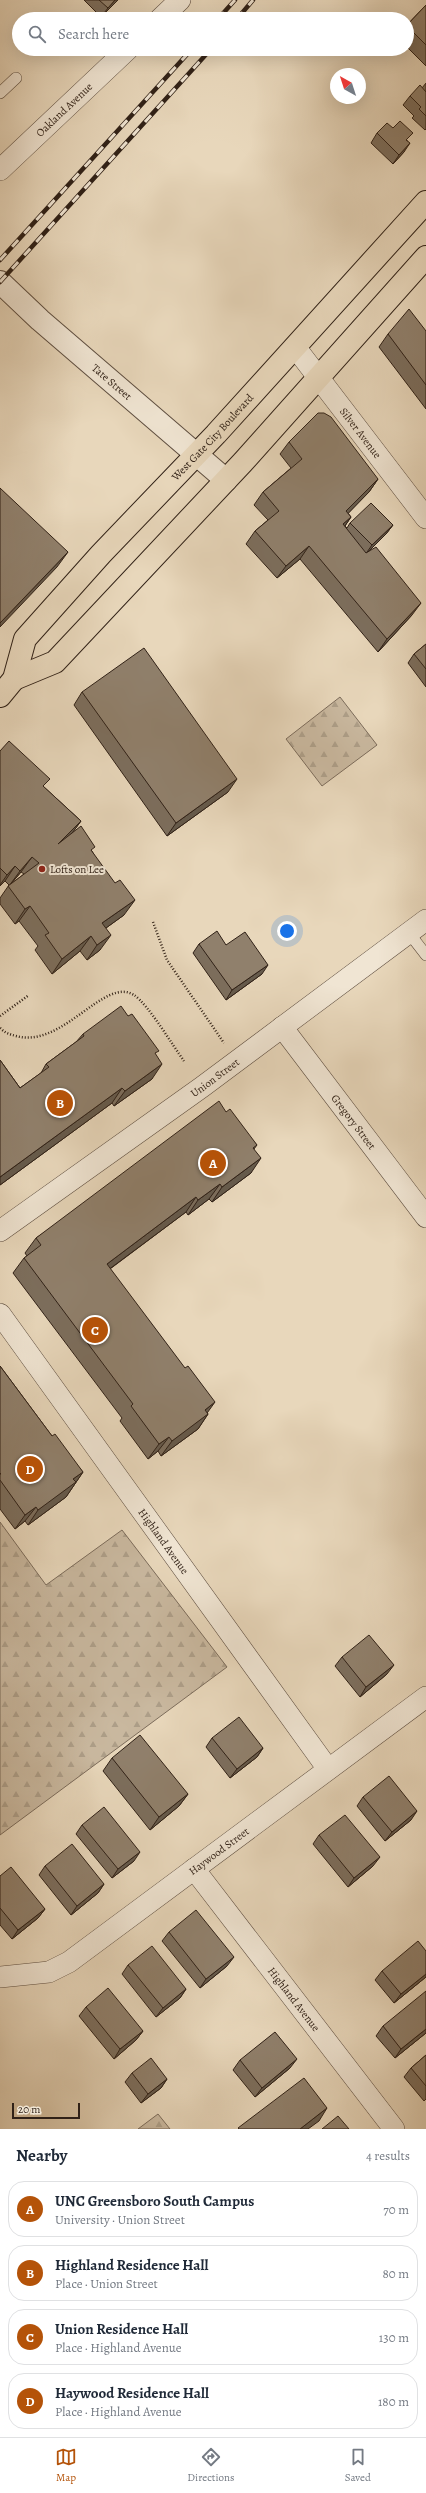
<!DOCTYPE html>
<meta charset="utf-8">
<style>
:root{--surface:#fff;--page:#f6f6f7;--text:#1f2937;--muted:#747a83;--line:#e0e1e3;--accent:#b45309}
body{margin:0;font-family:Alegreya,serif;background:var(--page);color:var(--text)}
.compass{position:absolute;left:330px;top:68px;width:36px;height:36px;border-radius:50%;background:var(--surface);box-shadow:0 4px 16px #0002;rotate:321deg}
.scale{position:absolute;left:12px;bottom:10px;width:68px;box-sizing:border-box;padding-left:4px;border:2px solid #302117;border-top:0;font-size:11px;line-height:14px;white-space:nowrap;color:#302117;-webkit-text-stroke:3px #f0e5d3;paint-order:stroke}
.you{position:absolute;left:287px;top:931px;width:14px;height:14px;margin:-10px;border:3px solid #fff;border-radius:50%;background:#1a73e8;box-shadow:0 0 0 6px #1a73e833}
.badge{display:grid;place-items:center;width:26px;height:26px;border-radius:50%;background:var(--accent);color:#fff;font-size:13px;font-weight:700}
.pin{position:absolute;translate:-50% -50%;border:2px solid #fff;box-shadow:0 1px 4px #0006}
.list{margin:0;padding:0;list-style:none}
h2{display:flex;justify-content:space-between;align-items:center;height:52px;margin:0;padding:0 16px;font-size:17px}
h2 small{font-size:13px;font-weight:400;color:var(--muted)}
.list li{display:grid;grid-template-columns:26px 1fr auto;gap:12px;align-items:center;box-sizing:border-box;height:56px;margin:0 8px 8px;padding:0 8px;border:1px solid var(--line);border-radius:16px}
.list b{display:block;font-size:15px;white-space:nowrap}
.list p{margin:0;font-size:13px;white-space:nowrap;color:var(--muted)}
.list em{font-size:13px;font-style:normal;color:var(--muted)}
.icon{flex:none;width:22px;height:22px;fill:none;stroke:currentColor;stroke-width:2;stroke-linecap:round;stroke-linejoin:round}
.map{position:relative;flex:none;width:426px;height:2129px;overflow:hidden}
.search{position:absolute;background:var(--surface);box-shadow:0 4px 16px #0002;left:12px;right:12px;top:12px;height:44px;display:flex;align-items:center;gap:10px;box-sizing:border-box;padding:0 14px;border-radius:22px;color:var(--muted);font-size:15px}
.sheet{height:308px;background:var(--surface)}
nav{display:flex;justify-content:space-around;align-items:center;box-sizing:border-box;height:56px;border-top:1px solid var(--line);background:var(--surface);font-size:11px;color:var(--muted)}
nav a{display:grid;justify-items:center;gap:2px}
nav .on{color:var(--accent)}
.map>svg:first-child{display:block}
</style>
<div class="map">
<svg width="426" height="2129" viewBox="0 0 426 2129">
<defs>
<pattern id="forest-firs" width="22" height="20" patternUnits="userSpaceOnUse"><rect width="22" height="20" fill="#c9b89f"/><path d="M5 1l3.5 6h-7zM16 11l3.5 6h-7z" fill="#ad9e88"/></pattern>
</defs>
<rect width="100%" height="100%" fill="#e8d7bb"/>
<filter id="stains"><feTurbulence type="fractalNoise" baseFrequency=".005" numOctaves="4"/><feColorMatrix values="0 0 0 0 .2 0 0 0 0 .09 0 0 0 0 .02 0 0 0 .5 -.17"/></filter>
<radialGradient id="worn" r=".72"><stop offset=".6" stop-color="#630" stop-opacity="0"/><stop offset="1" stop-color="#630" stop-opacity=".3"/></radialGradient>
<g fill="url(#forest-firs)" stroke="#7c6c5b">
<path d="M340,697L377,745L322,786L286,739Z"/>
<path d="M0,1522L46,1585L122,1530L227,1667L0,1835Z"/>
<path d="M158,2114L170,2129H138Z"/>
</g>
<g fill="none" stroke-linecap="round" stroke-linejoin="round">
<defs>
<g id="service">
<path d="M0,93L16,78"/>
<path d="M409,933L426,955"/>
</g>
<g id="minor">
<path d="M160,19L180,0"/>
<path id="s1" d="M0,170L128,49"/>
<path id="s2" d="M295,347L426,518"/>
<path id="s3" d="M282,1027L426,1217"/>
<path id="s4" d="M0,1231L202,1087L426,920"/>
<path id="s5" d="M0,1314L328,1769"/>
<path id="s6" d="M194,1869L394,2129"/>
<path id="s7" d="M0,1977L49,1972L69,1962L426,1697"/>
</g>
<g id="tertiary">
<path id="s8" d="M0,282L40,320L226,480"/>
</g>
<g id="primary">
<path d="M14,679L55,662L243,462L426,257"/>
<path id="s9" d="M0,696L14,679L25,639L101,554L216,434L426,202"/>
</g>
</defs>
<use href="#service" stroke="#5e4e40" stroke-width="12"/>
<use href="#minor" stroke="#5e4e40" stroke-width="22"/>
<use href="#tertiary" stroke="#5e4e40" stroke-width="24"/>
<use href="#primary" stroke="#302117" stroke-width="24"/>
<g stroke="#302117" stroke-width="2.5" stroke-dasharray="1 2" stroke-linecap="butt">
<path d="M153,922L167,960L224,1043"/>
<path d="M0,1016L29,995"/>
<path d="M0,1028C5,1033 9,1034 16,1036C63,1049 104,976 134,995C148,1004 173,1046 184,1061"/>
</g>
<use href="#service" stroke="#f0e5d3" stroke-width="11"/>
<use href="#minor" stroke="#f0e5d3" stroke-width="21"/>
<use href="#tertiary" stroke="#f0e5d3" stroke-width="22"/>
<use href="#primary" stroke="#e8d7bb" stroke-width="22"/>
<defs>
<g id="rail">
<path d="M218,19L235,0"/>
<path d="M237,19L253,0"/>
<path d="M0,260L192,49"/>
<path d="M0,282L211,49"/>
</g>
</defs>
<use href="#rail" stroke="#302117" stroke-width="4.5"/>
<use href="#rail" stroke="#f0e5d3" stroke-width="3" stroke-dasharray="9" stroke-linecap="butt"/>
</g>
<g fill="#7c6e5d" stroke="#302117" fill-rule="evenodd">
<path d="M84,0H118L101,17Z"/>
<path d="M426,5V66L407,47V25Z"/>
<path d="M426,83V129L425,130L412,118L414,116L403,105L410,96L422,88Z"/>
<path d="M377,133L408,141L404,152L393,164L371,143Z"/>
<path d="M426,331V409L379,347L388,334Z"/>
<path d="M289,442L378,479L369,492L348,513L351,517L345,526L347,528L350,523L393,525L386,534L369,551L412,615L378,652L300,559L277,578L246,544L255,531L268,520L254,505L263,492L291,468L280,454Z"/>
<path d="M426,644V687L408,663L414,654Z"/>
<path d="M82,692L228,792L167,836L74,705Z"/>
<path d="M0,751L44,787L81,821L72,833L92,851L124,915L106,928L100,950L87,960L80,951L52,974L35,950L38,946L19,921L15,924L0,904V898L9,885L5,881L0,886ZM21,872L24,874L11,884Z"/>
<path d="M199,944L226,945L262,974L226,1000L193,953Z"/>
<path d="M83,1034L156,1055L152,1079L114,1106L112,1103L0,1185V1060L20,1088L41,1073L46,1064L76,1042Z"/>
<path d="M226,1112L257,1145L254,1149L251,1173L212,1202L209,1199L188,1215L186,1212L110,1269L208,1414L198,1429L161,1456L158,1451L148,1459L120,1421L122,1418L13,1273L24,1258L27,1256L25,1253L36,1238Z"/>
<path d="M0,1366L52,1436L83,1472L66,1497L28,1525L25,1521L15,1529L0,1509Z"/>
<path d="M342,1657L387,1674L360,1697L335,1666Z"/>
<path d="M212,1738L263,1748L257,1757L230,1778L206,1747Z"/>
<path d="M112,1758L188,1794L179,1806L150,1830L103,1771Z"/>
<path d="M363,1797L411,1820L385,1841L357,1806Z"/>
<path d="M82,1825L134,1861L112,1878L76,1834Z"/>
<path d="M319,1835L373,1866L348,1887L313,1844Z"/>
<path d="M45,1866L104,1884L98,1893L71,1915L39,1875Z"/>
<path d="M0,1876L45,1909L38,1918L12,1939L0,1925Z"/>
<path d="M169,1932L227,1966L200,1988L162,1941Z"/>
<path d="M128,1965L186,1989L180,1998L156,2017L122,1974Z"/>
<path d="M382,1971L426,1977L394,2003L375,1980Z"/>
<path d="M86,2007L143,2031L136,2040L114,2059L79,2016Z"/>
<path d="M383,2026L426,2033L395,2058L376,2036Z"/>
<path d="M426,2055V2099L424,2101L404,2077L411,2068Z"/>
<path d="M240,2060L290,2068L255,2097L233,2070Z"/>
<path d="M132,2073L167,2079L161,2088L141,2103L125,2082Z"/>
</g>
<g fill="#655a4c" stroke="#302117">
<path d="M115,0H118L101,17L108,8Z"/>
<path d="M410,143L404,152L393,164L399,155Z"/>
<path d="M378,479L369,492L338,524L346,511Z"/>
<path d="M351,517L342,530L343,524Z"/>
<path d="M393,525L386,534L365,555L372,545Z"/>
<path d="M309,546L300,559L277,578L286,566Z"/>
<path d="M68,552L57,567L0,627V623Z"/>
<path d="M421,603L412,615L378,652L387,639Z"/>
<path d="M237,779L228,792L167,836L176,823Z"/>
<path d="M81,821L70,836L58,844Z"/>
<path d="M32,857L21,872L9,886L20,871Z"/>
<path d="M15,866L5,881L0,886V885L7,875Z"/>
<path d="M135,900L124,915L92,938L102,923Z"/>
<path d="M30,906L19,921L15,924L25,909Z"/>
<path d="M111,935L100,950L87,960L97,945Z"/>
<path d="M91,936L80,951L52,974L62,959Z"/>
<path d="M268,965L262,974L226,1000L232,990Z"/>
<path d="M162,1064L152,1079L114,1106L125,1091Z"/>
<path d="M122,1088L112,1103L0,1185V1177Z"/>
<path d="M261,1158L251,1173L212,1202L222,1187Z"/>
<path d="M220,1184L209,1199L188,1215L198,1200Z"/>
<path d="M196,1197L186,1212L96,1279L107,1264Z"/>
<path d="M215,1402L205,1416L208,1414L198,1429L161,1456L172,1441L205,1410Z"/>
<path d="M169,1437L158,1451L148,1459L159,1444Z"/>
<path d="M83,1472L66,1497L28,1525L38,1510L73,1479Z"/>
<path d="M36,1507L25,1521L15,1529L25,1515Z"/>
<path d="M394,1665L387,1674L360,1697L366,1687Z"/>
<path d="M263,1748L257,1757L230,1778L237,1769Z"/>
<path d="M188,1794L179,1806L150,1830L159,1817Z"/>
<path d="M417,1811L411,1820L385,1841L392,1832Z"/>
<path d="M140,1852L134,1861L112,1878L118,1869Z"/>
<path d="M380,1857L373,1866L348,1887L354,1878Z"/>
<path d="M104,1884L98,1893L71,1915L77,1906Z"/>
<path d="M45,1909L38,1918L12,1939L18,1930Z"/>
<path d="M234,1957L227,1966L200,1988L206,1979Z"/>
<path d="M426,1974V1977L394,2003L401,1994Z"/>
<path d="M186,1989L180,1998L156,2017L163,2008Z"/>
<path d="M426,2029V2033L395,2058L401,2049Z"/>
<path d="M143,2031L136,2040L114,2059L120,2049Z"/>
<path d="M297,2059L290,2068L255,2097L262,2088Z"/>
<path d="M167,2079L161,2088L141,2103L148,2094Z"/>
<path d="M327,2108L319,2121L308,2129H300Z"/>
</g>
<g fill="#90806c" stroke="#302117">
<path d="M99,0H115L108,8Z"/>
<path d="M426,5V45L407,26V25Z"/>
<path d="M420,85L426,92V116L419,109L421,107L410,96Z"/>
<path d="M400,121L413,133L406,140L410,143L399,155L377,133L387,123L393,128Z"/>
<path d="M409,309L426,331V385L388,334Z"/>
<path d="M318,413H324L331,417L378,479L346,511L351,517L343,524L366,553L376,547L421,603L387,639L309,546L286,566L255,531L279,511L263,492L302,459L289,442Z"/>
<path d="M0,488L68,552L0,623Z"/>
<path d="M371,503L393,525L372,545L350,523Z"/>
<path d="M426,644V669L414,654Z"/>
<path d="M144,648L237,779L176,823L82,692Z"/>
<path d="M9,741L50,779L43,786L81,821L58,844L81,826L95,847L91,850L115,883L120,880L135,900L102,923L111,935L97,945L91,936L62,959L45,935L49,933L30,906L25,909L8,886L39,863L32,857L20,871L15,866L7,875L0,868V751Z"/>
<path d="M217,931L226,945L245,932L268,965L232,990L199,944Z"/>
<path d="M121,1006L128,1016L132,1014L159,1051L155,1053L162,1064L125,1091L122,1088L0,1177V1060L20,1088L49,1067L46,1064L84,1036L83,1034Z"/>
<path d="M219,1101L226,1112L230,1109L257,1145L253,1148L261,1158L222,1187L220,1184L198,1200L196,1197L107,1264L185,1368L188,1366L215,1402L205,1410L208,1414L172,1441L169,1437L159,1444L131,1406L133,1404L24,1258L41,1245L36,1238Z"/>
<path d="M0,1366L52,1436L55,1434L83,1472L73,1479L76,1482L38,1510L36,1507L25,1515L0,1480V1474H1L0,1473Z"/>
<path d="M369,1635L394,1665L366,1687L342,1657Z"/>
<path d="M239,1717L263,1748L237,1769L212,1738Z"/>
<path d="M140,1735L188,1794L159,1817L112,1758Z"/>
<path d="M389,1776L417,1811L392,1832L363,1797Z"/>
<path d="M104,1807L140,1852L118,1869L82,1825Z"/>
<path d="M345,1815L380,1857L354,1878L319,1835Z"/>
<path d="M72,1844L104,1884L77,1906L45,1866Z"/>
<path d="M11,1867L45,1909L18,1930L0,1908V1876Z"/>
<path d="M196,1910L234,1957L206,1979L169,1932Z"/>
<path d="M418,1941L426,1951V1974L401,1994L382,1971Z"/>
<path d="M152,1946L186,1989L163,2008L128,1965Z"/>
<path d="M108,1988L143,2031L120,2049L86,2007Z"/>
<path d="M426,1991V2029L401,2049L383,2026Z"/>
<path d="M275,2032L297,2059L262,2088L240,2060Z"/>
<path d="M426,2055V2086L411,2068Z"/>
<path d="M151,2058L167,2079L148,2094L132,2073Z"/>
<path d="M304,2078L327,2108L300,2129H239L238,2128Z"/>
<path d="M338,2116L349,2129H322Z"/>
</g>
<circle fill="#8f2418" stroke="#f0e5d3" stroke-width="1.5" cx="42" cy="869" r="4"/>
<g text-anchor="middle" stroke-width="4" stroke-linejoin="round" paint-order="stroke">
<g font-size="11" fill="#302117" stroke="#f0e5d3">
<text dy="4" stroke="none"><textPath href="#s1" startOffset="88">Oakland Avenue</textPath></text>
<text dy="4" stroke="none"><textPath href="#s8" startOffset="150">Tate Street</textPath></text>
<text dy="4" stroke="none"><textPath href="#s2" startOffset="108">Silver Avenue</textPath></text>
<text dy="4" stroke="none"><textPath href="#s9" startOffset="339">West Gate City Boulevard</textPath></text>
<text dy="4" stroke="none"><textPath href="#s4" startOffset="264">Union Street</textPath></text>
<text dy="4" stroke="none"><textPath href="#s3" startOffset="119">Gregory Street</textPath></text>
<text dy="4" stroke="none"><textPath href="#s5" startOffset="280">Highland Avenue</textPath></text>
<text dy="4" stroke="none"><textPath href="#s7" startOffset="258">Haywood Street</textPath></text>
<text dy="4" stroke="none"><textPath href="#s6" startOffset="164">Highland Avenue</textPath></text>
</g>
<g font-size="11" fill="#302117" stroke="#f0e5d3" text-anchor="start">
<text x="50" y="873">Lofts on Lee</text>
</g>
</g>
<rect width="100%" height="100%" filter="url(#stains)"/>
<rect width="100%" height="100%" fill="url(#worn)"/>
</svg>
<svg class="compass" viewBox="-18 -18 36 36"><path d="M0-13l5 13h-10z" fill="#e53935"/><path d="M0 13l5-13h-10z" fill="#747a83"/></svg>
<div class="scale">20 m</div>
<div class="you"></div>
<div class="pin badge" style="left:213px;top:1163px">A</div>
<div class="pin badge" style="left:60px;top:1103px">B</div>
<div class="pin badge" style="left:95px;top:1330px">C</div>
<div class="pin badge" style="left:30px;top:1469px">D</div>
<div class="search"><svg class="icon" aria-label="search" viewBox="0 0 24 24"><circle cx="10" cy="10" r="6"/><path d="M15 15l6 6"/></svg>Search here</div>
</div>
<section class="sheet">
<h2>Nearby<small>4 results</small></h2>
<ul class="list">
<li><span class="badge">A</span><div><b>UNC Greensboro South Campus</b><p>University · Union Street</p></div><em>70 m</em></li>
<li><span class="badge">B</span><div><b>Highland Residence Hall</b><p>Place · Union Street</p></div><em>80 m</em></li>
<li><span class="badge">C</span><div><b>Union Residence Hall</b><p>Place · Highland Avenue</p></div><em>130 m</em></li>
<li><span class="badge">D</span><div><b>Haywood Residence Hall</b><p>Place · Highland Avenue</p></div><em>180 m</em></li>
</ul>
</section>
<nav>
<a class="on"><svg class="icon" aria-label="map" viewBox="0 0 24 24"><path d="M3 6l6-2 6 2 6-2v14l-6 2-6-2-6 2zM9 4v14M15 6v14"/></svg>Map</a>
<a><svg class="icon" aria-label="directions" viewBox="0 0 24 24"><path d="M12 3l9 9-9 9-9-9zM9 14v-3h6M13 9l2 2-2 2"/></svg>Directions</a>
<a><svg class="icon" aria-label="saved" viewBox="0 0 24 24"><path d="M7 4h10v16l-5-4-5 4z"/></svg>Saved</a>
</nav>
